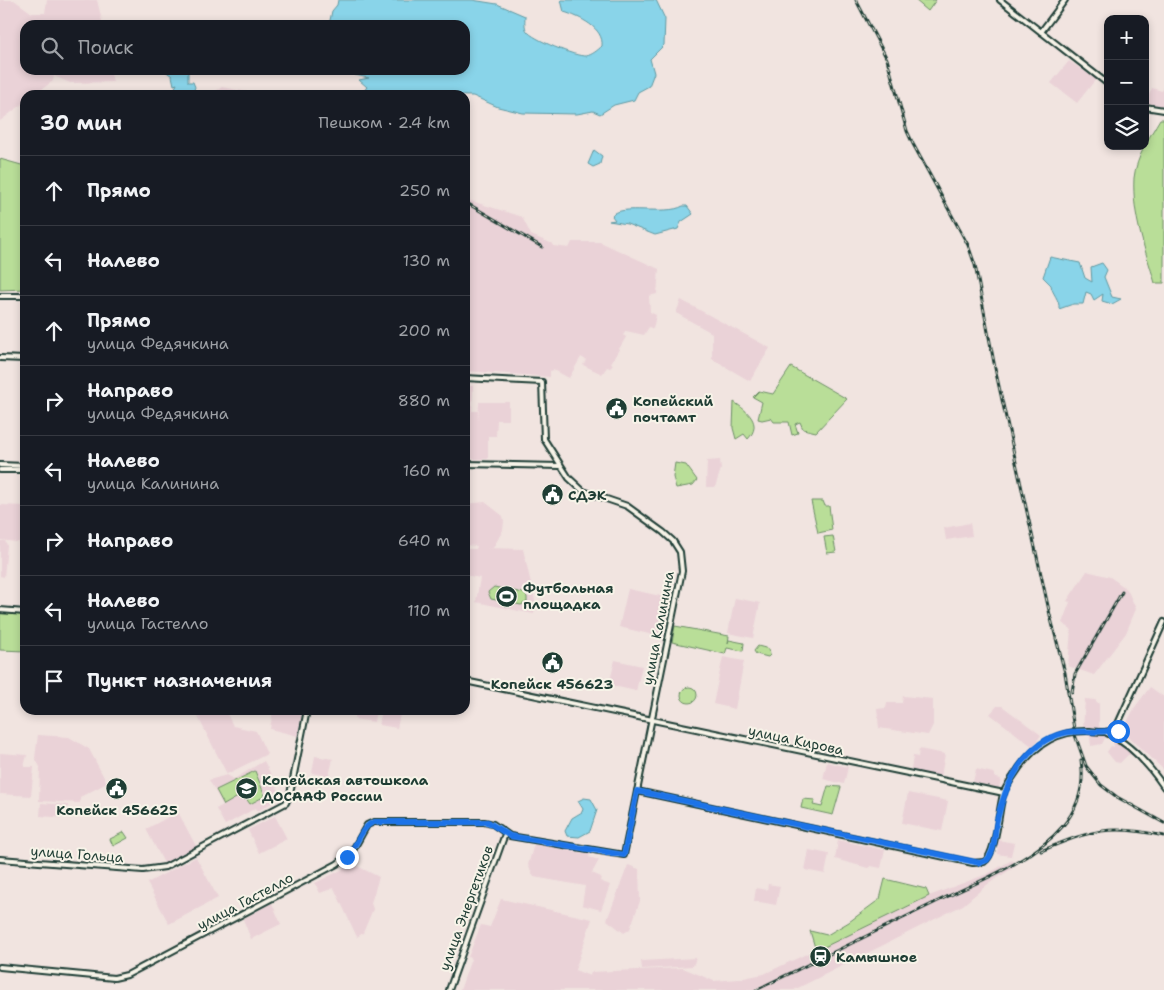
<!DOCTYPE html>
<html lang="ru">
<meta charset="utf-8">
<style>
:root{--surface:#171b24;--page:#20242c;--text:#f1f3f6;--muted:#9ea1a6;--line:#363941}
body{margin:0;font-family:"Shantell Sans",sans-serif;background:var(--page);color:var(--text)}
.controls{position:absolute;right:15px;top:15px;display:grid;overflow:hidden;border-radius:10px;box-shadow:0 2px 8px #0003}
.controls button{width:45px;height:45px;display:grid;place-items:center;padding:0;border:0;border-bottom:1px solid var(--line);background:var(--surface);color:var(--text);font:25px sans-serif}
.stop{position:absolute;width:15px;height:15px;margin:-11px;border:4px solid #1a73e8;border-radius:50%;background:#fff}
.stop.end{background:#1a73e8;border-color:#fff;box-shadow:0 1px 5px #0008}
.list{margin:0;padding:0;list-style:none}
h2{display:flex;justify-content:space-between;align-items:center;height:65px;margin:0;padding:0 20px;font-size:21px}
h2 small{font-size:16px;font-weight:400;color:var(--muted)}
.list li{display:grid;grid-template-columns:32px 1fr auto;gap:15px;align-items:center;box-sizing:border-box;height:70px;padding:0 20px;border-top:1px solid var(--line)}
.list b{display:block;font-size:19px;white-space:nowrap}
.list p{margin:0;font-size:16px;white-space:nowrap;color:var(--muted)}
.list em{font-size:16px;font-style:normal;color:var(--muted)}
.icon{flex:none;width:28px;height:28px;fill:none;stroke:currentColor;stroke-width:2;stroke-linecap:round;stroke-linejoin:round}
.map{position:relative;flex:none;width:1164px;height:990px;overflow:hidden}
.search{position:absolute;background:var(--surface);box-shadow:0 2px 8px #0003;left:20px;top:20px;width:450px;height:55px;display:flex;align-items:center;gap:12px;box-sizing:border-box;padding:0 18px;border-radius:15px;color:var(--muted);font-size:19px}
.panel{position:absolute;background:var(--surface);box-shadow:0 2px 8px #0003;left:20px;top:90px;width:450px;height:625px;border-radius:15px}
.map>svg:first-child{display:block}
</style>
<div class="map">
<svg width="1164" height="990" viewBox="0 0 1164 990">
<rect width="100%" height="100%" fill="#f1e4e0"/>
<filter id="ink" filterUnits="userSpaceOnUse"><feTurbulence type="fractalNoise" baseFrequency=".02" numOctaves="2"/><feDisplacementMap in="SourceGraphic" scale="10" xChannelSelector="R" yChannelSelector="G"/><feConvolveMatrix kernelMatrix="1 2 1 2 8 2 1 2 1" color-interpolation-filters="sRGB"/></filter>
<g filter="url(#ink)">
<g fill="#ead2d7">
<path d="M0,0H14L32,13H45L47,0H97L103,25H25V70H110L113,82L70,83L54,76L53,81L34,95H25V102L0,121Z"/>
<path d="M1069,61L1096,79L1077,103L1051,83Z"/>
<path d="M222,87L263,95H210Z"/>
<path d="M1164,87V106L1145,103L1152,88L1162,91Z"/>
<path d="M465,199L522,217L531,235L553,244V246L569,248L572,242H600L659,269L657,294L649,296L650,312L656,315L653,329L649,327L644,335L626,331L623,335L626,337L611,363L613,365L610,368L607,367L602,374L583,365L586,360L581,357L569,378L554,370L550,371V377L466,371Z"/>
<path d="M681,300L770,348L750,381L712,359V333L676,313Z"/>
<path d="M465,386H473L472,411H478V420L479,402H509V420H497L496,436H488V459H465Z"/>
<path d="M720,460L721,469L715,487H706L707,461Z"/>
<path d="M485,502L503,516L504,521L503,530L493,548H486L523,549L536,605L534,614L476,602L480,578L465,575V549H476L477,546L465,545V504Z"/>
<path d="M0,505L25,506V543L0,540Z"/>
<path d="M970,523L972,536L946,540L944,528Z"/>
<path d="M0,541H5L7,545L4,577L0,576Z"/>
<path d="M1087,571L1110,577L1127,589L1136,609L1126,633L1094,675L1068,666L1071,629L1062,623L1070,602L1067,601Z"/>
<path d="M628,589L670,598L662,637L619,627Z"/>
<path d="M735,598L760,603L753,638L728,633Z"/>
<path d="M723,657L744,661L735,709L713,704Z"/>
<path d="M615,660L642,666L636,691L609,685Z"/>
<path d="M1150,687L1164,697V770L1124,733L1125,726L1135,707Z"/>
<path d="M903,696L933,699V725L928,735L879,728L877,709L886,708L887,703H902Z"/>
<path d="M1085,699L1095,700L1099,704V726L1103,730H1083Z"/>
<path d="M997,706H1002L1041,735L1033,747L990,714Z"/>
<path d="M212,710H225L233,726L256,731L267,754L227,774L198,717Z"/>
<path d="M273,710H303L298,736L270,729Z"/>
<path d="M356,710H376L374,722L354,719Z"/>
<path d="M382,710H401L397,728L379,725Z"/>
<path d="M1086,734H1101L1110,736L1105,738L1102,744L1091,746L1090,737Z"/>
<path d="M38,735L69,737L89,749L107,783L80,797V803L39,801L40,767L35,758Z"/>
<path d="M1112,738L1119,742L1135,754L1128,755L1120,763L1115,762L1107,752L1111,746L1114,747Z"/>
<path d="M919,749L945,754L941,776L911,770L913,756L918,757Z"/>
<path d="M0,753L27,755L24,767H34L31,796L0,794Z"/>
<path d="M315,756L333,759L329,776L312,773Z"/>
<path d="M264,761L282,797L258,811L256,808L225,825L216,809L223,805L209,780L227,775L234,779Z"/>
<path d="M827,762L848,767L844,784L823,779Z"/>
<path d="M976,769L993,773L996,778L1001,779L999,788L973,782Z"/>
<path d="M908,793L948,801L942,831L902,823Z"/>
<path d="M41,803L68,805L67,818L40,816Z"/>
<path d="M178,812L197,848L165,865L146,829Z"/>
<path d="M275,816L287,839L259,853L248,830Z"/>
<path d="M838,840L885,850L881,868L871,866L868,868L835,859Z"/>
<path d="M998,840L1014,843L1011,856L997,854Z"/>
<path d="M534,844L590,854L589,857L599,860L592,873L601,877L600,881L610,885L601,910L582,905L585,886L534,877L528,865Z"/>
<path d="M809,850L829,854L825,874L805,870Z"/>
<path d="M196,857L218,898L169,924L147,883Z"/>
<path d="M1012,860L1016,866L988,884L963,905L794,990H460L471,959L468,957L481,925L490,927L501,899L592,919L575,970L590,976L591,972L683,968L714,981L738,979L764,974L929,896L987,874Z"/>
<path d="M353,864L379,877L371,903L373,909L363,933L357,937L334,888L320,893L315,883Z"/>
<path d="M628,865L639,869L640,901L630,929L624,933L607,920Z"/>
<path d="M768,884L780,886L776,905L754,901L756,888L767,890Z"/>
<path d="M272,903L281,924L251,939L243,919Z"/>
<path d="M696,958L693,966L642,969L641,961Z"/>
</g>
<g fill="#b9de98" stroke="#6c8e66">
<path d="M915,0H936L928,11Z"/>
<path d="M1160,119H1164V283H1155C1145,249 1132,215 1134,178C1136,158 1150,136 1160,119Z"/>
<path d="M0,159L25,166V289L0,290Z"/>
<path d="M791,367L847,399L816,432L803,429L800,422L795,424L798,433L792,435L789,422H774L771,418L762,420L758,419L762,402L753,397L759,391L773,394Z"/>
<path d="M734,402C747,411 763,423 748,439L744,434L736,439L733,428Z"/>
<path d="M675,463L686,465L697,480L693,485L676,488L673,477Z"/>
<path d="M811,501H823L825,506H829L832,530L818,533Z"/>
<path d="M833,536L836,552L827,553L824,537Z"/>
<path d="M494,587L523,593L527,597V602L521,605L491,599L488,592Z"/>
<path d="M0,613L25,615V651L0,650Z"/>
<path d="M675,626L729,636L728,643L729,640L744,643L743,651L727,648L725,654L672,642Z"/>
<path d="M758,646L769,649L770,655L768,657L756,654L754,651Z"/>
<circle cx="689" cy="695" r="8"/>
<path d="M255,771L265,796L250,804L243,794L224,805L216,790Z"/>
<path d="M828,786L841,787L833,815L801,808L803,799L815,800L813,805L822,807Z"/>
<path d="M124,832L128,838L113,846L110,839Z"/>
<path d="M885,879L926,889L929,896L816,951L810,931L827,935L849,922L880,899Z"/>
</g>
<g fill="#89d4e9" stroke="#5f98a1">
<path d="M338,0H472L497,4L525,16C525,20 524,27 527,31C532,39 576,57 586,56C592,55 598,50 602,46C604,28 580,17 564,12L561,0H656L665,19L664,45L650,59L654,73L649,86L638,92L634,100L614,105L600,114L593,111L577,114L523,113L498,107L473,96L428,95L421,92C406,99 379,94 363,92L367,87L359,80L369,78L355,75L350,70H465V25H329L332,11L337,5Z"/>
<path d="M164,70H188V82H193L195,87L192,95H171L177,84L174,85L172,76Z"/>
<path d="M594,150L602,156L600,164L593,167L588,164Z"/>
<path d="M683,206H687L693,214L681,222L678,229L655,235L627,224L609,221L615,220L612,216C620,203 666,216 683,206Z"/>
<path d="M1050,257L1080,263L1085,278L1092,282L1091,267L1102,263L1107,270L1104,277L1112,297L1121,299L1112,304L1102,301L1103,294L1094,300L1091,294L1086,292L1083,304H1073L1059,309C1060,299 1052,294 1051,285L1043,277Z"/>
<path d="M584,798L591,799L597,810L590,831L579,837L567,836L565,831L572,818L582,812L583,809L578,801Z"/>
</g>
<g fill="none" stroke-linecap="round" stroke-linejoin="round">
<defs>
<g id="secondary">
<path d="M1000,0L1108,84"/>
<path d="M1041,32L1065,0"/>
<path d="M1145,107L1164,110"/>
<path d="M0,296H25"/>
<path d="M0,358L25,359"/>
<path d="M465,464L560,466"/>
<path d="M0,465L25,466"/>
<path d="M0,470H25"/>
<path d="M0,610L25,612"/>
<path d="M465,681L1004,793"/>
<path d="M1118,726L1120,741"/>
<path d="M1107,733C1131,744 1149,765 1164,787"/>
<path d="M637,791L973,863L984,862C996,855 999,809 1003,794C1007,784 1014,776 1019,768C1037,743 1059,730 1090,731C1099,732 1108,734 1116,728L1164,622"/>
<path d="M0,859L143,870L165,867L286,803L290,794L307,710"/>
<path d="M0,967L114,978L127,975L337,864L352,852L367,825L374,822H484L493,824L510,836L624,855L682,571L680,552L673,541L663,532L627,506L583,491L569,478L544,439L542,382L465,378"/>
<path d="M449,990L505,834"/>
</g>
</defs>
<use href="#secondary" stroke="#1f3d34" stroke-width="8"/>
<use href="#secondary" stroke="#f7f3e8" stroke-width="4"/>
<defs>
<g id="rail">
<path d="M856,0L887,59L907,131L913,144L968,245L975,265L996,373L1050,615L1065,673L1075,735L1086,766L1101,785L1117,797L1164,823"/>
<path d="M465,202L542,247"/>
<path d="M1072,692L1075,674L1122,592"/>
<path d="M1041,851C1091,830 1110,824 1164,836"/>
<path d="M756,990C816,961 876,931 936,902C977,882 1033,861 1062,827C1079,807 1085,785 1081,760"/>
</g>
</defs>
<use href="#rail" stroke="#1f3d34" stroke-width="3"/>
<use href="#rail" stroke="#f7f3e8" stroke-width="1" stroke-dasharray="4" stroke-linecap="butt"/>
</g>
</g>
<g fill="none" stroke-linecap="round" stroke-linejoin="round" filter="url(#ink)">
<path stroke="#1a73e8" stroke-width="6" d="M347,857C357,847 361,826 374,822H488L510,836L624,855L637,791L980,863L987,860C996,850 994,833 997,820C1005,785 1025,742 1064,733C1079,730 1094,733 1109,731L1118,724V731"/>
</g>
<defs>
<symbol id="civic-disc" viewBox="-11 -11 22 22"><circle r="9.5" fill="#1f3d34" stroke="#f7f3e8"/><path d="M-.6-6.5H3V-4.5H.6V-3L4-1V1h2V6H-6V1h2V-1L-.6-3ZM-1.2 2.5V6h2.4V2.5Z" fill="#fff"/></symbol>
<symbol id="stadium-disc" viewBox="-11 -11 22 22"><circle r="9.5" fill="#1f3d34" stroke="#f7f3e8"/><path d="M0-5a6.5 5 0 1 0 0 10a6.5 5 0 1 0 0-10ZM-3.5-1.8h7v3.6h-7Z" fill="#fff"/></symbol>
<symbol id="university-disc" viewBox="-11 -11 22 22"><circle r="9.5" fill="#1f3d34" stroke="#f7f3e8"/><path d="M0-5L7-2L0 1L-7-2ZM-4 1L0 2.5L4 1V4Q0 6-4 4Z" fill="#fff"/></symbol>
<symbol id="station-disc" viewBox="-11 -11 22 22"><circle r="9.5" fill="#1f3d34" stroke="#f7f3e8"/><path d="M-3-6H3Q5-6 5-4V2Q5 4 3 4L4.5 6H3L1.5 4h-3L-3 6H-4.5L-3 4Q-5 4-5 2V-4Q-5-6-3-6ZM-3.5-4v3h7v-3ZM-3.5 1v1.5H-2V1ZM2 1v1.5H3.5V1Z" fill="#fff"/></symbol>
</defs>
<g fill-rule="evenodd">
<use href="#civic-disc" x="604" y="396" width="25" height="25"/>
<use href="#civic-disc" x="540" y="482" width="25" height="25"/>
<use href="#stadium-disc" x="494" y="584" width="25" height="25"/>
<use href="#civic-disc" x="540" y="650" width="25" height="25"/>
<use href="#civic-disc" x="104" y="776" width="25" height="25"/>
<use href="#university-disc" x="234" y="776" width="25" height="25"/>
<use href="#station-disc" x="808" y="944" width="25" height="25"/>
</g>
<g text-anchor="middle" stroke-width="4" stroke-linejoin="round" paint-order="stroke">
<g font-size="14" font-weight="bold" fill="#1f3d34" stroke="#f7f3e8" text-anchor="start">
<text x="633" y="406">Копейский<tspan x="633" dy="16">почтамт</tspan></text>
<text x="568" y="500">СДЭК</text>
<text x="523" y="593">Футбольная<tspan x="523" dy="16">площадка</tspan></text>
<text x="552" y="689" text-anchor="middle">Копейск 456623</text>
<text x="262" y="785">Копейская автошкола<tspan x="262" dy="16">ДОСААФ России</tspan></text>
<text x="117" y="815" text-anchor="middle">Копейск 456625</text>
<text x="836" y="962">Камышное</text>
</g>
<g font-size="14" fill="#1f3d34" stroke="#f7f3e8">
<text transform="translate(658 628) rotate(-79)" y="5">улица Калинина</text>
<text transform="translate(796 740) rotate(12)" y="5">улица Кирова</text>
<text transform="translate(77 854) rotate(4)" y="5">улица Гольца</text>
<text transform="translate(245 901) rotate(-28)" y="5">улица Гастелло</text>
<text transform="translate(466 908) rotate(-70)" y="5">улица Энергетиков</text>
</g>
</g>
</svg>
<div class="controls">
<button>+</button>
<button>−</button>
<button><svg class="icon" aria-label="layers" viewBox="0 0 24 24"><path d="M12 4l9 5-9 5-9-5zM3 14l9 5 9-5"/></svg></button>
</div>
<div class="stop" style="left:1118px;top:731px"></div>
<div class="stop end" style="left:347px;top:857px"></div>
<div class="search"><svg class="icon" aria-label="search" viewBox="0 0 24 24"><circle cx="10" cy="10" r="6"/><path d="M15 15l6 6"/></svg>Поиск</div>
<section class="panel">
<h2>30 мин<small>Пешком · 2.4 km</small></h2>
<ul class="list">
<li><svg class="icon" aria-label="ahead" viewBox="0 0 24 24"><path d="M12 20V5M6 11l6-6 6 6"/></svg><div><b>Прямо</b></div><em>250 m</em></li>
<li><svg class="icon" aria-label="left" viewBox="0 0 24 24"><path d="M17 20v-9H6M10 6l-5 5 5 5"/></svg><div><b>Налево</b></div><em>130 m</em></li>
<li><svg class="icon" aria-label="ahead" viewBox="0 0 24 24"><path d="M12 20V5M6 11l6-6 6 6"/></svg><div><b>Прямо</b><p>улица Федячкина</p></div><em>200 m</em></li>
<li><svg class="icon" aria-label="right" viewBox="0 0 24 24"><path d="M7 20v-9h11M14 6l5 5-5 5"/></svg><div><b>Направо</b><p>улица Федячкина</p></div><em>880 m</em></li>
<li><svg class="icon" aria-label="left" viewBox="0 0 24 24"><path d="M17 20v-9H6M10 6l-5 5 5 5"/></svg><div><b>Налево</b><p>улица Калинина</p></div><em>160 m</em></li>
<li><svg class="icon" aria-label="right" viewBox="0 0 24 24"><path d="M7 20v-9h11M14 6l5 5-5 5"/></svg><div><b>Направо</b></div><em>640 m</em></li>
<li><svg class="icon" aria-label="left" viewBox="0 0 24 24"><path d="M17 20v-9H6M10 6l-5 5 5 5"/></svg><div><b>Налево</b><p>улица Гастелло</p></div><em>110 m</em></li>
<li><svg class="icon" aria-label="arrive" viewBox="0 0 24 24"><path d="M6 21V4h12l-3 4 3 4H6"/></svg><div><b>Пункт назначения</b></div></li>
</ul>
</section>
</div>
